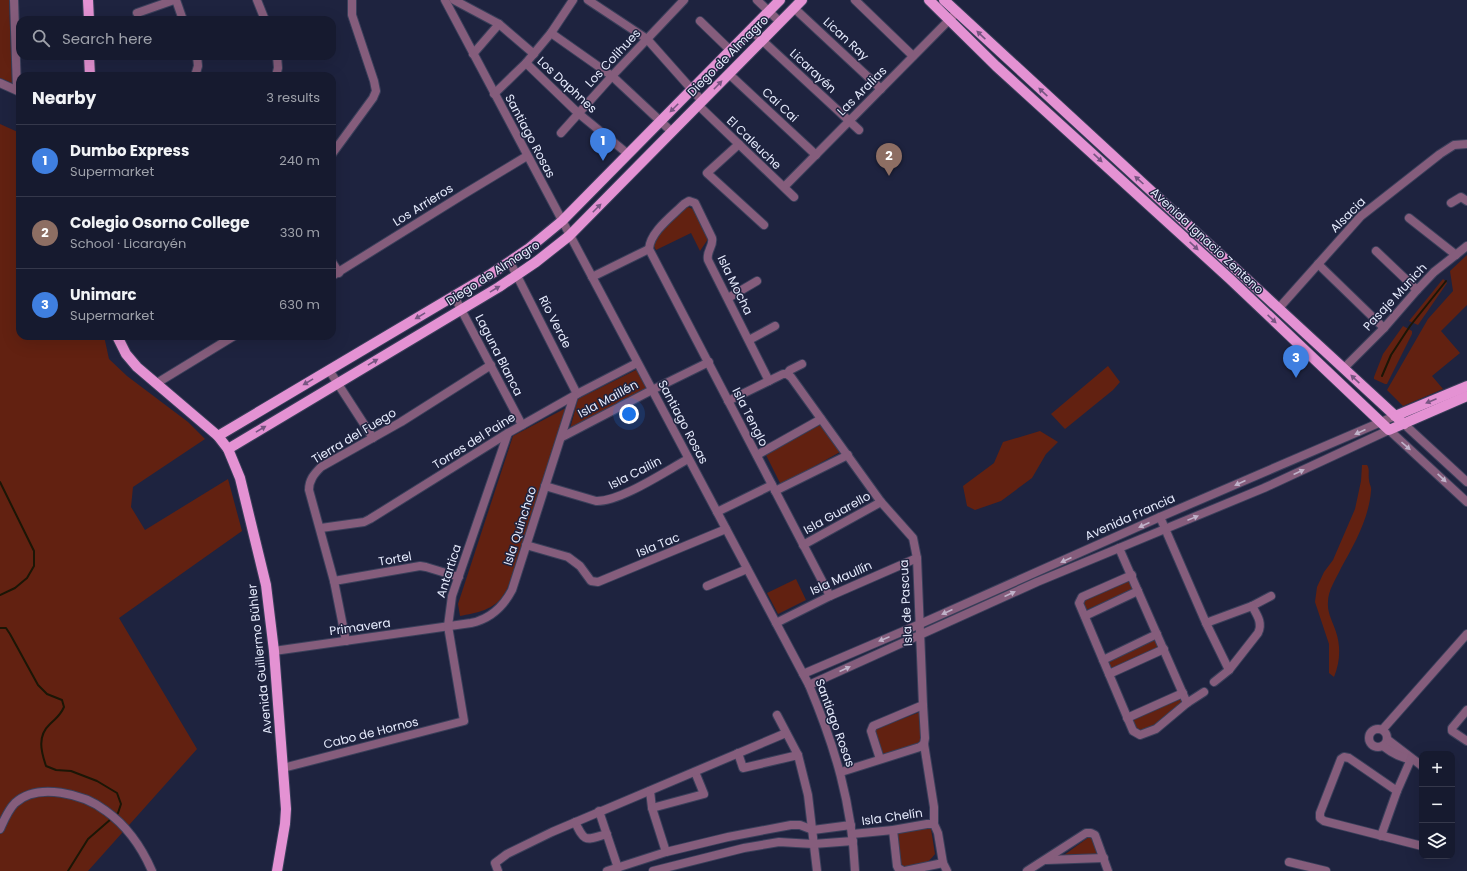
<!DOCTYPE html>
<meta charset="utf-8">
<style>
:root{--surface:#161a2f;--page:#1f2337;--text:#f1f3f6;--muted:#9ea1aa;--line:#35384b;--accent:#7c3aed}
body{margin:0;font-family:Poppins,sans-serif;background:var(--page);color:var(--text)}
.controls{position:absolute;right:12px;bottom:12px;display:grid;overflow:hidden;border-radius:8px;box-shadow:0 4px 16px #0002}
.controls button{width:36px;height:36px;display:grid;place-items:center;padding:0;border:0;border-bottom:1px solid var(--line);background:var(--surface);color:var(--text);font:20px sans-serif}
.you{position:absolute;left:629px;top:414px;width:14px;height:14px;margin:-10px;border:3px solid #fff;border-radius:50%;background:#1a73e8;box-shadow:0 0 0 6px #1a73e833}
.badge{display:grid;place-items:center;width:26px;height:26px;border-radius:50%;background:var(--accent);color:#fff;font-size:13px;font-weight:700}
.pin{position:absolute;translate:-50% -33px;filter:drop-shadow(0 1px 2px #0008)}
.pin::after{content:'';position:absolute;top:21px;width:14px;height:12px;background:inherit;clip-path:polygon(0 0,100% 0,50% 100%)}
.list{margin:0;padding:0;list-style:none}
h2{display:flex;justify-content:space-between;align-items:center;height:52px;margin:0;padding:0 16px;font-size:17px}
h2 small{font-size:13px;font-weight:400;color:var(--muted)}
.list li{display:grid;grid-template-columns:26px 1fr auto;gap:12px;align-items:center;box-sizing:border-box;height:72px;padding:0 16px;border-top:1px solid var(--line)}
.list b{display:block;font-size:15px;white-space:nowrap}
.list p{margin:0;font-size:13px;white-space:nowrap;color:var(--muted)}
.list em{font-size:13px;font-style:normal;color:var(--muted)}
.icon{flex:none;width:22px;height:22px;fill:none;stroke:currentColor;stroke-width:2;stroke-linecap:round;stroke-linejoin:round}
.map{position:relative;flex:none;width:1467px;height:871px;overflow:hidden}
.search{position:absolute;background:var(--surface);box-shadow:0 4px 16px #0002;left:16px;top:16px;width:320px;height:44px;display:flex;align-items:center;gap:10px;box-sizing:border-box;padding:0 14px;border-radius:12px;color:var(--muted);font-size:15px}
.panel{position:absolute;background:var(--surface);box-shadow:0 4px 16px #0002;left:16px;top:72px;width:320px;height:268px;border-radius:12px}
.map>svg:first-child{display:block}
</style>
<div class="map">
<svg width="1467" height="871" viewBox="0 0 1467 871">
<rect width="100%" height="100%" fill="#1e233f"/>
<g fill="#622111">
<path d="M0,0H9L12,83L0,78Z"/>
<path d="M0,124L20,133V336H104L109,359L127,376L188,422L205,439L133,487L131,507L145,530L228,479L242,531L119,618L197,749L88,871H0Z"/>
<path d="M686,207C698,206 704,229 708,239L700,251L691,233L656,250L653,244L656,236Z"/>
<path d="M1467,255V305L1441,331L1460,353L1432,376L1443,389L1403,406L1387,390L1428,319L1453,291L1450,271Z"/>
<path d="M1443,279L1447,283L1418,325L1409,321Z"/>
<path d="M1403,326L1412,331V334L1387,384H1385L1374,379V377L1383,354Z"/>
<path d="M1108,366L1120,382L1113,390L1065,429L1051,414Z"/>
<path d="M640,368L651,389L570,429L578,399Z"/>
<path d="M566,408L512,577C509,582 508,589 504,594C495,610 476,613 460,616L458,604L513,436Z"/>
<path d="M820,425L840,452L781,485L766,455Z"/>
<path d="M1040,431L1058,442L1046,454L1032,478L1001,501L975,510L967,506L963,486L994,463L1003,442Z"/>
<path d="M1362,465H1367C1370,469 1368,474 1369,480C1369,484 1372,487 1371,491C1369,518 1354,545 1341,568C1336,579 1328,590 1328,602C1327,613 1333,622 1336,632C1341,647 1340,662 1334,677L1329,673V644L1315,602L1317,587L1324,572L1333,560L1355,509L1361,481Z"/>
<path d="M796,579L806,600L778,614L767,593Z"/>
<path d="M1129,580L1133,589L1086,610L1082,601Z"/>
<path d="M1156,639L1160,648L1112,669L1108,660Z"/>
<path d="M1182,696L1183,702C1172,711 1152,734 1137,730L1132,720Z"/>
<path d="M920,712L921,742L917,747L881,755L874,734L876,729Z"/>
<path d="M928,828L931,829L935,854C926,866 916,868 902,867L898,862L897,835L899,832Z"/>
<path d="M1089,837L1094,839L1101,856L1060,858Z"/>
</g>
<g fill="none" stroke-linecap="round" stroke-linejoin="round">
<g stroke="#1b1606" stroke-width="2">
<path d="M1382,376L1391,355L1410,326L1446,281"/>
<path d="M0,482L34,551V566L27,578L15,588L0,595"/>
<path d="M0,628H6L10,634L38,685L47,694L62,700L64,707C60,716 57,717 50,724C37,736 41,751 46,766L56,770L71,771L97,781L117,793L121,804L118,813L115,816"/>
<path d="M68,871L88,839L111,819"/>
</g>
<defs>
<g id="minor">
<path d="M14,0L17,90"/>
<path d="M176,0L183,20"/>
<path d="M257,0L265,20"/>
<path d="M445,0L809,685C835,747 852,803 855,871"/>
<path d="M454,0L499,24L534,54"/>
<path d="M588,0L647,39L702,101"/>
<path d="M757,0L780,22"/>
<path d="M855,0L913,56"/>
<path d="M794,8L881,89"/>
<path d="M137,13L174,0"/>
<path d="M700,21L730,50"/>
<path d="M751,30L859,130"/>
<path d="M551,33L612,76L672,132"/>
<path d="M473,54L499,24"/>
<path d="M526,63L578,113L628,154"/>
<path d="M729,74L816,155"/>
<path d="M195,76L198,66L197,56"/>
<path d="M276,76L278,68L277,56"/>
<path d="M0,83L20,92"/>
<path d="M494,94L526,63L551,33L573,0"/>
<path d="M698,105L794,197"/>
<path d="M561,133L612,76L684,0"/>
<path d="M739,144L707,173L764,225"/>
<path d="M332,154L373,98L376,91L374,81L352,15V0"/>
<path d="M784,187L957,12"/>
<path d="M1451,203L1461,197L1467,201"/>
<path d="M1409,218L1456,255"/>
<path d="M649,249L830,596"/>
<path d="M649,249C650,232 672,216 684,204L689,201L695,203L712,238C714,246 706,251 708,260L769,381"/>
<path d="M1376,251L1417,290"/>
<path d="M332,262L339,273"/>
<path d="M510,262L577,394"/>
<path d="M1318,264L1384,328"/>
<path d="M332,276L464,194L527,156"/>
<path d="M592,277L649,249"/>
<path d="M454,296L522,425"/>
<path d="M728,298L757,281"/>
<path d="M1279,308L1361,216L1440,154L1454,145L1467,144"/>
<path d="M749,340L775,326"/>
<path d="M1344,368L1384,328L1417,290L1434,272L1467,246"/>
<path d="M329,370L373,438"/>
<path d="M787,374L791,377L881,502L913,538L917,558L923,705L925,738L924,744L934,807V824L938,833L943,863L947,871"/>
<path d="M157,383L234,336"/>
<path d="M728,401L783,374H787L790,370L802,364"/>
<path d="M1404,424L1467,482"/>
<path d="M562,437L652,390L709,362"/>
<path d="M757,455L821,419"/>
<path d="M545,486L596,501C620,502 666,471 688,459"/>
<path d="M775,491L848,455"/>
<path d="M717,512L772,485"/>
<path d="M1160,517L1206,623L1229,670"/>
<path d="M321,528L364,522L370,519L508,433L577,394L637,363"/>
<path d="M526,545L568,557L580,566L591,581L598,582L726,529"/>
<path d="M803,545L881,502"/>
<path d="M1119,548L1187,703"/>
<path d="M1132,575L1082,597L1079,603L1133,731L1140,735L1156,729L1187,703L1204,692"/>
<path d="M334,581L420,566L426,567L459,577"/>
<path d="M707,586L747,569"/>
<path d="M1085,616L1138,591"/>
<path d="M776,623L830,596L917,558"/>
<path d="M1206,623L1252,606L1271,596"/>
<path d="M346,641L334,581L309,490C309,480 314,474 321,467L401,422L491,365"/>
<path d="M274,651L471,623C490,619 503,607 512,590L574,396"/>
<path d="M1103,660L1157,634"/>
<path d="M803,674L920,624L1160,517L1395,416"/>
<path d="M1109,674L1164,649"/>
<path d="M1214,682L1229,670L1258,633C1263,623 1257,615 1252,606"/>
<path d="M809,685L1037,582L1264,488L1389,430L1467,502"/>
<path d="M1467,710L1452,728V731L1467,741"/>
<path d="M777,715L798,755L808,795L817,871"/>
<path d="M1127,718L1183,693"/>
<circle cx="1378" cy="738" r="9"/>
<path d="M1383,729L1467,634"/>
<path d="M1388,740L1422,766"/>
<path d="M1383,746C1392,753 1400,758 1411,759"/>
<path d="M738,753L743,768L798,755"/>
<path d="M880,759L871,731L873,726L923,705"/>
<path d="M1411,759L1397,791L1349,758L1344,757L1341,759L1320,813V818L1324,821L1422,846"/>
<path d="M283,768L464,721L448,626L452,596L508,433"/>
<path d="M841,772L920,747L924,744"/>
<path d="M650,791L652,808L666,852"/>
<path d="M652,808L704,794L695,772"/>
<path d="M599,811L618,868"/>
<path d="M575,822C585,843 585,840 607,834"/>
<path d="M0,829C4,820 8,810 15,803C38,782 84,794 106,811C127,826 142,848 152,871"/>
<path d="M893,830L897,866L898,868L903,871"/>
<path d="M852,834L893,830L927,824H934"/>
<path d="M1381,836L1397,791"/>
<path d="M1046,860L1104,858"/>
<path d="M1289,862L1326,871"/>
<path d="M498,871L495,863L507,854L552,832L786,733"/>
<path d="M607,871L666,852L728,837L791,825H800L813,830L851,825"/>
<path d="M653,871L744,848L779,842L813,844L853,841"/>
<path d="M905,871L943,863"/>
<path d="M1027,871L1086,833H1091L1095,835L1108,871"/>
</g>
<g id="major">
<path d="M88,0L89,20"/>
<path d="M929,0L996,66L1230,279L1389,430L1467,396"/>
<path d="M944,0L1404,424"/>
<path d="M89,56L90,76"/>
<path d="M117,336L126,354L137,367L218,436L228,449L240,478L266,585L274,651L286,809L285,824L277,871"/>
<path d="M1395,416L1467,386"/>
<path d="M218,436L491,274L528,249L562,221L780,0"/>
<path d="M228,449L499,287L536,262L569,236L802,0"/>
</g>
</defs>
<use href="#minor" stroke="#3a3f5a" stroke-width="10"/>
<use href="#major" stroke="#3a3f5a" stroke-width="12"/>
<use href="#minor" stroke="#855d7c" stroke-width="8"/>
<use href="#major" stroke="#e492d3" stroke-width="10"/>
</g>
<defs><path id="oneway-solid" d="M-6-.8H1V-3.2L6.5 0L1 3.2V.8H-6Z"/></defs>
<g fill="#775582">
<use href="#oneway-solid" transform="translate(981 35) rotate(-137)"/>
<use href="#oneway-solid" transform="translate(718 85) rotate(-46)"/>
<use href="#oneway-solid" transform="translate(1043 92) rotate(-137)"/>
<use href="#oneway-solid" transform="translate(674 108) rotate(135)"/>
<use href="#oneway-solid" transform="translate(1098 158) rotate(43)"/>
<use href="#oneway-solid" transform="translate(1139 180) rotate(-138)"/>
<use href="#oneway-solid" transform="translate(597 208) rotate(-45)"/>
<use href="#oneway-solid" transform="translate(1194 246) rotate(43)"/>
<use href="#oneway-solid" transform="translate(495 289) rotate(-31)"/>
<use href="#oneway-solid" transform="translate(420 316) rotate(149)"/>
<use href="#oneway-solid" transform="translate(1272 319) rotate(43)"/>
<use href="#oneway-solid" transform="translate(373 362) rotate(-31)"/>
<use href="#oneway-solid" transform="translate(1355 379) rotate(-137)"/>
<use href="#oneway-solid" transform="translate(308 382) rotate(149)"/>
<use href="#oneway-solid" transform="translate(1431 401) rotate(157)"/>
<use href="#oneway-solid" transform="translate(261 429) rotate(-31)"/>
</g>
<g fill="#bfb2c9">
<use href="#oneway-solid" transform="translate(1360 432) rotate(156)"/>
<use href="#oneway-solid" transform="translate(1406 446) rotate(41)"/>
<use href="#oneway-solid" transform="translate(1299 472) rotate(-25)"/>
<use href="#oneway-solid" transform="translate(1442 478) rotate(43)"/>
<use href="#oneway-solid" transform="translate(1240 483) rotate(156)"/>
<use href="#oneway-solid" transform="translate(1193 518) rotate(-22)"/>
<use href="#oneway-solid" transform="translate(1144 525) rotate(156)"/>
<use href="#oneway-solid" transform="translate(1066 560) rotate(156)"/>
<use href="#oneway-solid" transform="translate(1010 594) rotate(-24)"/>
<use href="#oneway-solid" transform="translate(947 612) rotate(156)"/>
<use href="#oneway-solid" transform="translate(884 639) rotate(157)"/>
<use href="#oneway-solid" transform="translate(845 669) rotate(-24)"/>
</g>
<g text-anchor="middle" stroke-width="3" stroke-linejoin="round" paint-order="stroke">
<g font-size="12" fill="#e6ebfd" stroke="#1e233f">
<text transform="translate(846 39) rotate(43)" y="4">Lican Ray</text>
<text transform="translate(728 56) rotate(-45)" y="4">Diego de Almagro</text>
<text transform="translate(613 58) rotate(-47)" y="4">Los Colihues</text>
<text transform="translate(813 71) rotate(43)" y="4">Licarayén</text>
<text transform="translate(567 85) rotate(43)" y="4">Los Daphnes</text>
<text transform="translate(862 91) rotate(-45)" y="4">Las Aralias</text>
<text transform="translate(780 105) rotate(43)" y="4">Cai Cai</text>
<text transform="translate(530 136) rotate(62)" y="4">Santiago Rosas</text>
<text transform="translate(754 143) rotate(44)" y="4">El Caleuche</text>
<text transform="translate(423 205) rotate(-32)" y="4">Los Arrieros</text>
<text transform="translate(1348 215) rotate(-45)" y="4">Alsacia</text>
<text transform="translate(1207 241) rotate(43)" y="4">Avenida Ignacio Zenteno</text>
<text transform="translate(493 273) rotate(-33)" y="4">Diego de Almagro</text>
<text transform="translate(735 285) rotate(64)" y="4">Isla Mocha</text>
<text transform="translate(1395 297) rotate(-47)" y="4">Pasaje Munich</text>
<text transform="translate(555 322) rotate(63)" y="4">Río Verde</text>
<text transform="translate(499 355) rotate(63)" y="4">Laguna Blanca</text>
<text transform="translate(608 399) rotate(-28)" y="4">Isla Maillén</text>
<text transform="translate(750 417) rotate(63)" y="4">Isla Tenglo</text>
<text transform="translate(683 422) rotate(62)" y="4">Santiago Rosas</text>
<text transform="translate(354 436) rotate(-31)" y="4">Tierra del Fuego</text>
<text transform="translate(474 441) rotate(-32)" y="4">Torres del Paine</text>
<text transform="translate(635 473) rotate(-27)" y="4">Isla Cailin</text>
<text transform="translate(837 513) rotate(-29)" y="4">Isla Guarello</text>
<text transform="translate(1130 517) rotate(-24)" y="4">Avenida Francia</text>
<text transform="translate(520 526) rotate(-72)" y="4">Isla Quinchao</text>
<text transform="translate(658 545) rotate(-22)" y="4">Isla Tac</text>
<text transform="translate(395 559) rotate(-10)" y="4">Tortel</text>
<text transform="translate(449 571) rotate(-72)" y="4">Antartica</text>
<text transform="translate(841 578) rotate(-24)" y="4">Isla Maullín</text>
<text transform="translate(906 603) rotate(-93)" y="4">Isla de Pascua</text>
<text transform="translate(360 627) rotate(-8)" y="4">Primavera</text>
<text transform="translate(260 659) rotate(-96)" y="4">Avenida Guillermo Bühler</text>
<text transform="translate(835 723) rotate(70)" y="4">Santiago Rosas</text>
<text transform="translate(371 733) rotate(-14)" y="4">Cabo de Hornos</text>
<text transform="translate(892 817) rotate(-8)" y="4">Isla Chelín</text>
</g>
</g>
</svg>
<div class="controls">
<button>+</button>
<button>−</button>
<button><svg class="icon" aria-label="layers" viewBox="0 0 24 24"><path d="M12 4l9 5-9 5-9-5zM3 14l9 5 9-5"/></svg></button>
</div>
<div class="you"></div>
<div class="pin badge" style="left:603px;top:161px;background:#3f7fe0">1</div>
<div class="pin badge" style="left:889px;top:176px;background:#8d6e63">2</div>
<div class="pin badge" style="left:1296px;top:378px;background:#3f7fe0">3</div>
<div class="search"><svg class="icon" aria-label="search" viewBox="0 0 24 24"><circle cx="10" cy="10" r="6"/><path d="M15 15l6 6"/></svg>Search here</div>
<section class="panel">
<h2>Nearby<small>3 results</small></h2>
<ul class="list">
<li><span class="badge" style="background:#3f7fe0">1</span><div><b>Dumbo Express</b><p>Supermarket</p></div><em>240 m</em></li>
<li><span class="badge" style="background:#8d6e63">2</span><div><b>Colegio Osorno College</b><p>School · Licarayén</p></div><em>330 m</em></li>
<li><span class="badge" style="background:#3f7fe0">3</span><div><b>Unimarc</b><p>Supermarket</p></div><em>630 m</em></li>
</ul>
</section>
</div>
